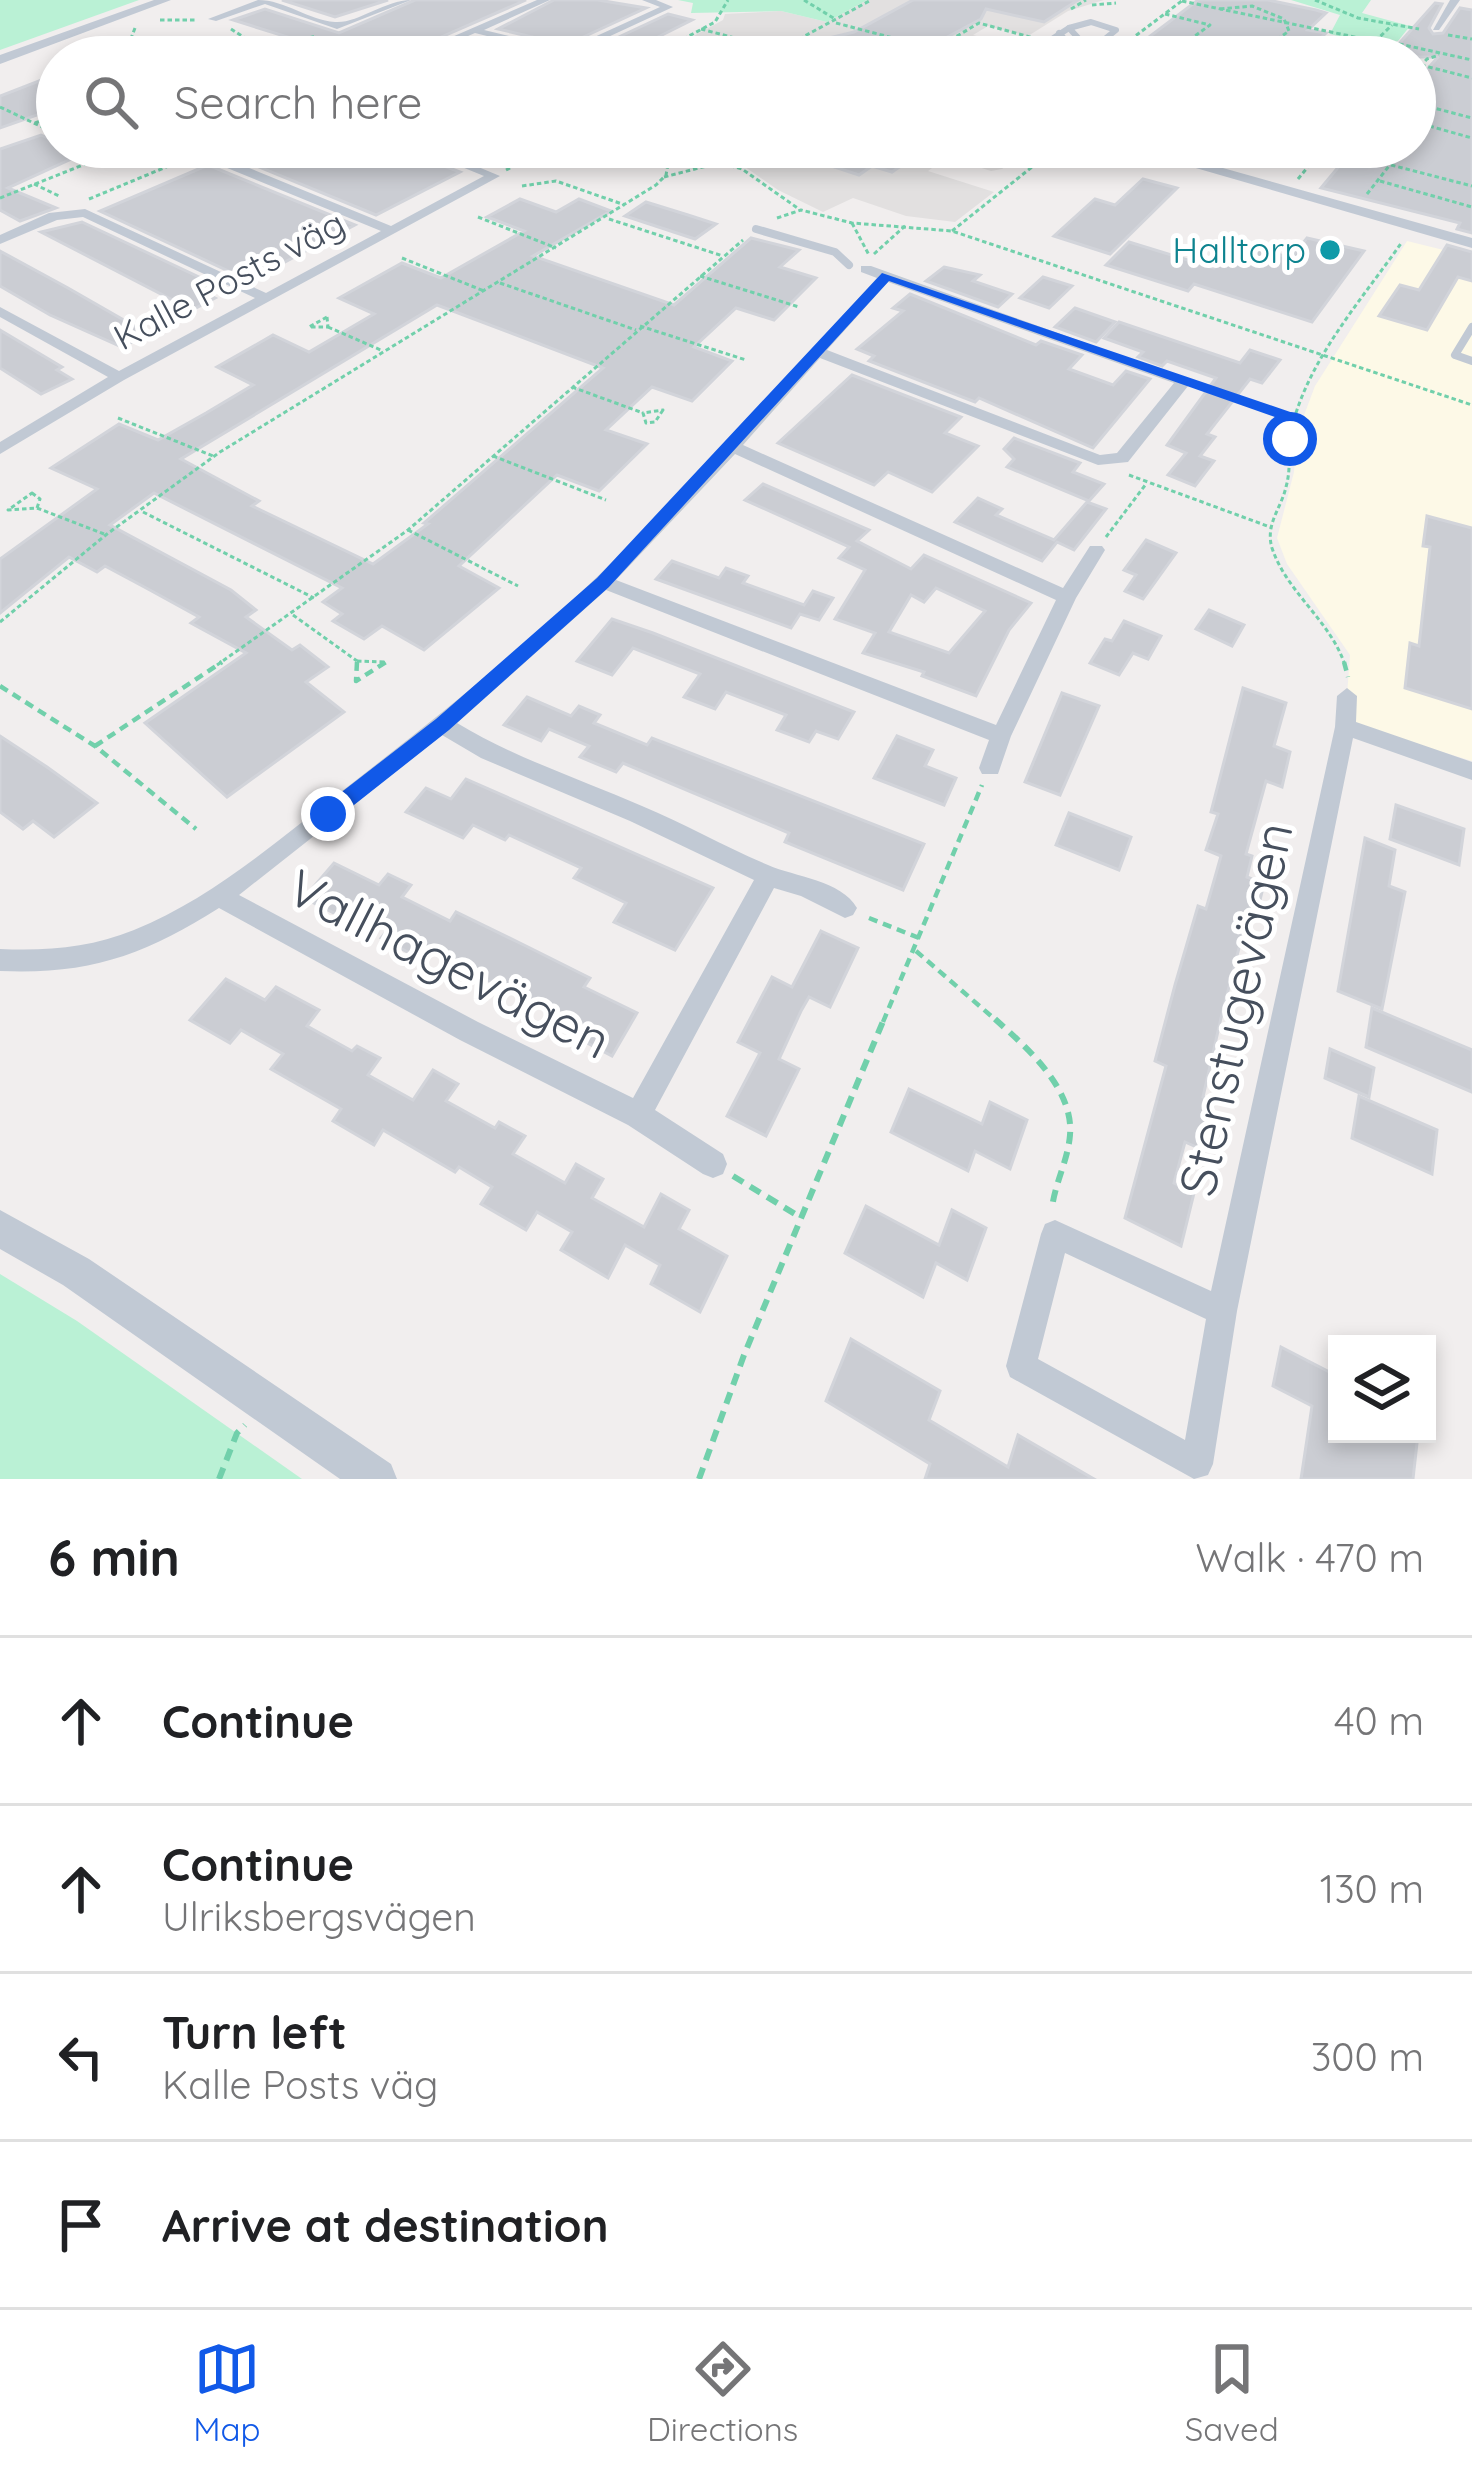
<!DOCTYPE html>
<meta charset="utf-8">
<style>
:root{--surface:#fff;--page:#f2f2f2;--text:#202124;--muted:#757577;--line:#e0e0e0;--accent:#1159e8}
body{margin:0;font-family:Quicksand,sans-serif;background:var(--page);color:var(--text)}
.controls{position:absolute;right:36px;bottom:36px;display:grid;overflow:hidden;border-radius:0px;box-shadow:0 6px 18px #0003}
.controls button{width:108px;height:108px;display:grid;place-items:center;padding:0;border:0;border-bottom:3px solid var(--line);background:var(--surface);color:var(--text);font:60px sans-serif}
.stop{position:absolute;width:36px;height:36px;margin:-27px;border:9px solid #1159e8;border-radius:50%;background:#fff}
.stop.end{background:#1159e8;border-color:#fff;box-shadow:0 3px 12px #0008}
.list{margin:0;padding:0;list-style:none}
h2{display:flex;justify-content:space-between;align-items:center;height:156px;margin:0;padding:0 48px;font-size:51px}
h2 small{font-size:39px;font-weight:400;color:var(--muted)}
.list li{display:grid;grid-template-columns:78px 1fr auto;gap:36px;align-items:center;box-sizing:border-box;height:168px;padding:0 48px;border-top:3px solid var(--line)}
.list b{display:block;font-size:45px;white-space:nowrap}
.list p{margin:0;font-size:39px;white-space:nowrap;color:var(--muted)}
.list em{font-size:39px;font-style:normal;color:var(--muted)}
.icon{flex:none;width:66px;height:66px;fill:none;stroke:currentColor;stroke-width:2;stroke-linecap:round;stroke-linejoin:round}
.map{position:relative;flex:none;width:1472px;height:1479px;overflow:hidden}
.search{position:absolute;background:var(--surface);box-shadow:0 6px 18px #0003;left:36px;right:36px;top:36px;height:132px;display:flex;align-items:center;gap:30px;box-sizing:border-box;padding:0 42px;border-radius:66px;color:var(--muted);font-size:45px}
.sheet{height:828px;background:var(--surface)}
nav{display:flex;justify-content:space-around;align-items:center;box-sizing:border-box;height:168px;border-top:3px solid var(--line);background:var(--surface);font-size:33px;color:var(--muted)}
nav a{display:grid;justify-items:center;gap:6px}
nav .on{color:var(--accent)}
.map>svg:first-child{display:block}
</style>
<div class="map">
<svg width="1472" height="1479" viewBox="0 0 1472 1479">
<rect width="100%" height="100%" fill="#f1eeee"/>
<path fill="#fdf9e7" d="M1407,241L1472,257V761L1345,722L1350,655L1287,564L1277,538L1294,472L1297,434L1315,386Z"/>
<g fill="#e2e0e0">
<path d="M867,0H1104L1068,11L1028,36L988,26L973,35L1007,44L1016,54L1011,57H655L723,20L725,14L781,11L827,22Z"/>
<path d="M694,147H1031L1002,169L991,171L947,157L928,171L994,192L955,222L906,216L853,198L823,212L778,190L738,162L742,158Z"/>
</g>
<g fill="#baf1d5">
<path d="M0,0H139L0,50Z"/>
<path d="M678,0H867L827,22L781,11L691,13L693,3Z"/>
<path d="M1291,0H1371L1362,13L1410,26L1398,41L1384,44L1373,57H1329L1350,39L1330,34L1340,15Z"/>
<path d="M0,1274L77,1321L302,1479H0Z"/>
</g>
<g fill="#cbcdd3" stroke="#d2d4da" stroke-width="3" fill-rule="evenodd">
<path d="M282,0H388L335,17Z"/>
<path d="M415,0H526L407,52L361,38L329,50L233,20L265,9L339,33Z"/>
<path d="M554,0H598L646,8L566,45L498,29Z"/>
<path d="M913,0H1078L1044,22L986,9L981,19L910,57L823,55L821,40L854,32Z"/>
<path d="M1198,0H1268L1316,10L1326,13L1308,30L1326,33L1301,57H1200L1141,43Z"/>
<path d="M1435,3L1442,4L1429,28L1433,34L1443,33L1460,8L1472,10V233L1457,229L1460,223L1321,188L1355,147H1415V83L1438,57H1387Z"/>
<path d="M668,14L692,20L618,57H576Z"/>
<path d="M475,38L552,57H431Z"/>
<path d="M57,74V108L0,128V96Z"/>
<path d="M41,135L57,142V147L82,154L8,188L56,208L20,221L0,210V149Z"/>
<path d="M250,147H394L460,172L376,215L230,155Z"/>
<path d="M787,147H928L892,172L872,166L859,175L786,151Z"/>
<path d="M208,165L355,225L264,273L253,267L237,275L100,211Z"/>
<path d="M1143,179L1177,188L1110,254L1054,236L1095,199L1115,205Z"/>
<path d="M520,199L556,212L579,199L611,211L533,256L674,305L751,238L799,250L780,267L816,278L774,320L736,308L694,347L732,361L692,401L652,387L606,430L647,444L599,491L557,475L459,566L499,588L424,650L382,626L364,639L333,621L342,614L323,602L342,588L154,493L110,525L231,590L256,610L246,617L292,650L300,645L328,667L306,682L344,712L227,797L145,723L246,653L191,623L199,617L148,589L105,566L97,572L69,557L0,613V559L97,489L51,468L119,424L158,440L206,413L253,385L217,367L273,335L309,352L374,314L339,298L402,263L441,278L524,231L487,217ZM437,305L603,368L424,523L428,524L373,564L252,506L259,501L181,459Z"/>
<path d="M646,202L688,215L716,224L695,239L625,216Z"/>
<path d="M82,222L216,285L203,292L215,298L192,310L41,232Z"/>
<path d="M1307,238L1364,251L1312,322L1194,284L1188,291L1106,265L1129,242L1214,268L1237,242L1291,258Z"/>
<path d="M1447,245L1472,252V281L1458,277L1427,330L1379,316L1400,285L1419,290Z"/>
<path d="M0,251L68,288L148,334L122,347L50,315L0,286Z"/>
<path d="M944,267L980,275L973,281L1012,294L998,307L926,281Z"/>
<path d="M1043,277L1072,286L1049,308L1020,298Z"/>
<path d="M910,294L1036,345L1041,341L1082,355L1069,369L1113,385L1126,371L1150,379L1093,448L979,398L975,402L869,361L874,356L857,349L903,311L893,308Z"/>
<path d="M1075,308L1115,322L1096,342L1055,327Z"/>
<path d="M1119,322L1240,363L1250,350L1280,360L1262,383L1250,379L1207,434L1215,437L1200,456L1214,461L1195,486L1168,475L1186,453L1167,445L1216,378L1167,361L1162,366L1138,357L1143,352L1104,338Z"/>
<path d="M0,330L62,367L57,370L72,379L41,394L0,368Z"/>
<path d="M852,375L961,417L945,433L978,446L932,492L888,472L874,485L778,443Z"/>
<path d="M1014,438L1080,463L1073,472L1104,484L1089,501L1007,467L1014,459L1004,449Z"/>
<path d="M763,484L869,530L857,541L911,569L924,555L1031,603L1009,630L976,696L922,676L924,672L863,653L875,633L835,619L865,570L839,558L849,547L745,500ZM936,588L985,611L949,653L889,632L911,595L924,602Z"/>
<path d="M978,498L1002,509L996,515L1054,540L1087,502L1106,509L1074,550L1057,542L1042,561L955,522Z"/>
<path d="M1427,516L1472,528V709L1405,688L1410,643L1419,646L1430,547L1423,546Z"/>
<path d="M1146,540L1176,553L1143,599L1125,591L1136,575L1124,570Z"/>
<path d="M672,561L719,578L726,568L748,576L743,583L804,605L813,591L833,598L819,620L800,614L791,628L656,579Z"/>
<path d="M1209,610L1244,625L1232,646L1196,629Z"/>
<path d="M612,619L653,633L854,712L838,739L816,731L809,742L777,730L786,715L726,692L715,709L684,697L700,674L633,648L612,675L577,661Z"/>
<path d="M1124,621L1161,636L1148,659L1133,653L1119,675L1090,663L1105,639L1112,641Z"/>
<path d="M1243,688L1286,703L1274,746L1290,752L1282,787L1266,781L1246,854L1252,856L1247,877L1264,884L1255,920L1247,917L1221,1018L1203,1097L1214,1102L1203,1150L1185,1142L1174,1183L1194,1193L1181,1246L1125,1218L1166,1066L1155,1061L1175,985L1198,906L1206,909L1221,856L1206,850L1218,814L1211,812Z"/>
<path d="M1062,693L1099,706L1060,795L1025,782Z"/>
<path d="M527,697L571,716L579,706L600,715L594,723L647,745L652,738L924,844L903,890L785,842L789,833L689,791L623,763L616,772L580,757L589,746L549,729L541,741L504,725Z"/>
<path d="M0,736L47,767L97,803L54,837L33,821L23,829L0,812Z"/>
<path d="M897,736L933,750L925,766L956,778L944,805L874,778Z"/>
<path d="M466,779L713,888L675,950L614,922L626,903L574,878L581,868L509,835L505,840L473,825L463,838L406,812L426,788L451,799Z"/>
<path d="M1396,805L1464,829L1459,865L1390,839Z"/>
<path d="M1069,813L1131,837L1119,870L1056,845Z"/>
<path d="M1365,838L1395,850L1389,886L1405,892L1382,1009L1338,991Z"/>
<path d="M334,863L379,885L388,874L411,885L402,897L450,921L456,912L528,947L590,978L584,987L637,1013L612,1056L568,1033L574,1024L487,980L426,949L419,958L381,938L390,927L349,905L340,916L304,898Z"/>
<path d="M821,931L858,948L830,1007L809,997L801,1011L779,1059L799,1069L766,1136L727,1116L760,1053L738,1042L772,977L792,987Z"/>
<path d="M226,979L265,1000L276,987L319,1010L307,1026L352,1051L357,1046L380,1058L368,1075L413,1100L433,1070L458,1084L446,1101L495,1128L499,1122L525,1136L513,1154L565,1183L576,1164L603,1179L592,1198L644,1227L661,1194L689,1210L679,1229L727,1256L700,1312L651,1284L660,1265L625,1245L608,1278L561,1250L572,1232L537,1212L526,1230L481,1204L492,1187L459,1167L455,1172L383,1130L374,1145L333,1121L341,1109L271,1069L283,1054L241,1030L230,1043L190,1020Z"/>
<path d="M1372,1008L1472,1050V1092L1366,1047Z"/>
<path d="M1330,1049L1374,1068L1369,1097L1325,1078Z"/>
<path d="M909,1089L982,1124L990,1102L1027,1120L1010,1169L975,1151L968,1171L891,1132Z"/>
<path d="M1359,1096L1437,1130L1432,1174L1352,1138Z"/>
<path d="M866,1206L939,1245L952,1210L986,1228L967,1280L936,1263L923,1297L845,1253Z"/>
<path d="M851,1339L940,1391L929,1420L1008,1467L1018,1435L1094,1479H925L930,1464L826,1401Z"/>
<path d="M1281,1347L1337,1376V1434H1418L1413,1479H1301L1312,1406L1273,1386Z"/>
</g>
<g fill="none" stroke-linecap="round" stroke-linejoin="round">
<g stroke="#71d0ab" stroke-width="3" stroke-dasharray="4.5 3" stroke-linecap="butt">
<path d="M804,0L835,19"/>
<path d="M1315,0L1358,18L1419,29"/>
<path d="M1182,1L1374,41"/>
<path d="M1092,5L1116,3"/>
<path d="M1071,9L1086,0"/>
<path d="M1220,9L1252,6L1284,19L1289,31L1254,56"/>
<path d="M1165,14L1210,25L1166,57"/>
<path d="M160,20H197"/>
<path d="M836,23L935,49L979,23L1037,39"/>
<path d="M135,28L130,41C166,56 212,48 249,39"/>
<path d="M231,29L253,43L249,57"/>
<path d="M701,29L776,49"/>
<path d="M1448,35L1472,39"/>
<path d="M1190,39L1252,56"/>
<path d="M1377,39L1472,60"/>
<path d="M1130,40L1183,0"/>
<path d="M1124,45L1173,57"/>
<path d="M658,52L675,57"/>
<path d="M252,54L316,36"/>
<path d="M122,57L142,48"/>
<path d="M650,57L715,22L728,0"/>
<path d="M766,57L871,0"/>
<path d="M1359,57L1392,25"/>
<path d="M1421,65L1472,78"/>
<path d="M1415,72L1427,59L1439,55"/>
<path d="M1415,103L1472,118"/>
<path d="M0,107L57,134"/>
<path d="M1415,122L1472,138"/>
<path d="M35,123L57,115"/>
<path d="M85,147L104,156"/>
<path d="M175,147L194,155"/>
<path d="M665,147L742,169L799,209"/>
<path d="M729,164L756,147"/>
<path d="M1391,165L1472,186"/>
<path d="M506,170L551,147"/>
<path d="M664,177L722,162"/>
<path d="M1298,179L1324,147"/>
<path d="M1380,181L1472,207"/>
<path d="M34,184L61,197"/>
<path d="M522,186L556,181L625,205"/>
<path d="M1367,194L1404,147"/>
<path d="M0,198L128,147"/>
<path d="M89,199L195,155"/>
<path d="M478,217L556,248"/>
<path d="M777,218L801,210L852,223L952,231L1472,405"/>
<path d="M609,219L723,256"/>
<path d="M852,223L869,255"/>
<path d="M952,231L1057,147"/>
<path d="M874,254L906,225"/>
<path d="M402,258L484,291"/>
<path d="M700,276L799,307"/>
<path d="M500,283L636,330"/>
<path d="M327,317L328,327H309Z"/>
<path d="M640,326L746,360"/>
<path d="M328,327L383,351"/>
<path d="M572,387L643,413"/>
<path d="M1209,388L1293,418"/>
<path d="M663,410L655,422L646,423L643,413Z"/>
<path d="M118,418L213,456"/>
<path d="M493,456L606,500"/>
<path d="M1129,475L1270,527"/>
<path d="M32,493L40,499L37,508L8,510Z"/>
<path d="M37,508L104,534"/>
<path d="M143,512L314,598"/>
<path d="M408,530L518,586"/>
<path d="M1106,537L1146,484"/>
<path d="M293,615L357,661"/>
<path d="M0,622L107,534L220,452L656,185L666,175L671,148"/>
<path d="M357,661L386,662L381,665"/>
<path d="M217,665L408,530L743,240"/>
<path d="M1345,665C1330,620 1287,593 1272,548C1265,524 1281,509 1286,487C1292,466 1287,444 1293,423C1311,356 1363,298 1402,242"/>
</g>
<g stroke="#71d0ab" stroke-width="4.5" stroke-dasharray="9 6" stroke-linecap="butt">
<path d="M357,662L356,681L386,662"/>
<path d="M1344,662L1348,677"/>
<path d="M0,686L95,746L196,829"/>
<path d="M95,746L222,662"/>
<path d="M869,918L919,938"/>
<path d="M916,951L998,1022"/>
<path d="M883,1022L982,785"/>
</g>
<g stroke="#71d0ab" stroke-width="6" stroke-dasharray="12 8" stroke-linecap="butt">
<path d="M995,1019C1026,1047 1074,1088 1070,1135C1068,1160 1055,1183 1052,1208"/>
<path d="M733,1176L800,1217"/>
<path d="M219,1479L237,1433L245,1425"/>
<path d="M699,1479L744,1355L884,1019"/>
</g>
<g stroke="#c1c9d4" stroke-width="6">
<path d="M1091,22L1116,30L1090,51L1069,28Z"/>
<path d="M1059,33L1081,57"/>
<path d="M1068,57L1052,39L1069,28"/>
</g>
<g stroke="#c1c9d4" stroke-width="8">
<path d="M756,229L835,252L849,265"/>
<path d="M1472,327L1455,355L1472,361"/>
</g>
<g fill="#c1c9d4" fill-rule="evenodd">
<path d="M258,0C285,0 308,20 335,22C357,24 385,0 411,0L337,29L265,4L216,21L208,19Z"/>
<path d="M537,0H550L484,30L566,50L660,7L642,0H656L673,7L567,56L475,33L420,57H406Z"/>
<path d="M1450,0H1460L1439,30H1433Z"/>
<path d="M212,147H227L219,153L220,156L391,226L484,176L413,147H430L500,176L124,380L0,454V442L108,377L0,317V307L119,371L255,298L83,217L57,220L0,244V235L49,213L85,209L266,293L381,231L210,161L207,151Z"/>
<path d="M861,266H871L1192,381L1128,462L1098,465L820,358L743,445L1063,588L1090,546H1102L1105,550L1076,598L1011,736L998,774H982L979,768L989,740L606,590L457,723C515,758 580,779 642,806C685,824 725,847 768,865C795,877 841,880 857,908L853,915L845,918L801,896L774,888L655,1110L723,1154L727,1164L723,1174L713,1178L703,1174L628,1125L460,1040L219,908C145,955 89,975 0,971V949C47,951 90,948 134,930C213,898 279,839 346,788C432,721 518,653 597,577C696,481 785,378 877,278L861,272ZM888,282L1174,383L1117,453L1100,455L827,350ZM735,454L1056,600L996,725L616,580ZM442,735L481,758L630,821L754,880L633,1098L478,1022L239,895Z"/>
<path d="M1347,688L1357,696L1356,722L1472,762V780L1353,738L1237,1311L1213,1464L1208,1475L1194,1479L1010,1377L1006,1366L1041,1234L1045,1224L1055,1220L1211,1291L1335,727L1337,696ZM1065,1253L1206,1319L1185,1440L1038,1359Z"/>
</g>
<g fill="#c1c9d4" fill-rule="evenodd">
<path d="M154,0H171L0,64V55Z"/>
<path d="M1085,48L1097,51L1090,57H1074Z"/>
<path d="M1123,147H1148L1472,238V248Z"/>
<path d="M0,1210L89,1259L391,1464L397,1479H340L63,1285L0,1249Z"/>
</g>
</g>
<path fill="#1159e8" d="M882,273L1299,415L1298,439L1290,444L1282,439L1286,421L889,281L609,587L449,730L335,820H321V808L436,719L597,578Z"/>
<circle fill="#0f9aa8" stroke="#fff" stroke-width="4.5" cx="1330" cy="250" r="12"/>
<g text-anchor="middle" stroke-width="10" stroke-linejoin="round" paint-order="stroke">
<g font-size="36" fill="#0d838f" stroke="#fff" text-anchor="end">
<text x="1306" y="263">Halltorp</text>
</g>
<g font-size="36" fill="#464f5d" stroke="#fff">
<text transform="translate(229 280) rotate(-28)" y="13">Kalle Posts väg</text>
</g>
<g font-size="51" fill="#464f5d" stroke="#fff">
<text transform="translate(449 964) rotate(27)" y="18">Vallhagevägen</text>
<text transform="translate(1236 1009) rotate(-78)" y="18">Stenstugevägen</text>
</g>
</g>
</svg>
<div class="controls">
<button><svg class="icon" aria-label="layers" viewBox="0 0 24 24"><path d="M12 4l9 5-9 5-9-5zM3 14l9 5 9-5"/></svg></button>
</div>
<div class="stop" style="left:1290px;top:439px"></div>
<div class="stop end" style="left:328px;top:814px"></div>
<div class="search"><svg class="icon" aria-label="search" viewBox="0 0 24 24"><circle cx="10" cy="10" r="6"/><path d="M15 15l6 6"/></svg>Search here</div>
</div>
<section class="sheet">
<h2>6 min<small>Walk · 470 m</small></h2>
<ul class="list">
<li><svg class="icon" aria-label="ahead" viewBox="0 0 24 24"><path d="M12 20V5M6 11l6-6 6 6"/></svg><div><b>Continue</b></div><em>40 m</em></li>
<li><svg class="icon" aria-label="ahead" viewBox="0 0 24 24"><path d="M12 20V5M6 11l6-6 6 6"/></svg><div><b>Continue</b><p>Ulriksbergsvägen</p></div><em>130 m</em></li>
<li><svg class="icon" aria-label="left" viewBox="0 0 24 24"><path d="M17 20v-9H6M10 6l-5 5 5 5"/></svg><div><b>Turn left</b><p>Kalle Posts väg</p></div><em>300 m</em></li>
<li><svg class="icon" aria-label="arrive" viewBox="0 0 24 24"><path d="M6 21V4h12l-3 4 3 4H6"/></svg><div><b>Arrive at destination</b></div></li>
</ul>
</section>
<nav>
<a class="on"><svg class="icon" aria-label="map" viewBox="0 0 24 24"><path d="M3 6l6-2 6 2 6-2v14l-6 2-6-2-6 2zM9 4v14M15 6v14"/></svg>Map</a>
<a><svg class="icon" aria-label="directions" viewBox="0 0 24 24"><path d="M12 3l9 9-9 9-9-9zM9 14v-3h6M13 9l2 2-2 2"/></svg>Directions</a>
<a><svg class="icon" aria-label="saved" viewBox="0 0 24 24"><path d="M7 4h10v16l-5-4-5 4z"/></svg>Saved</a>
</nav>
